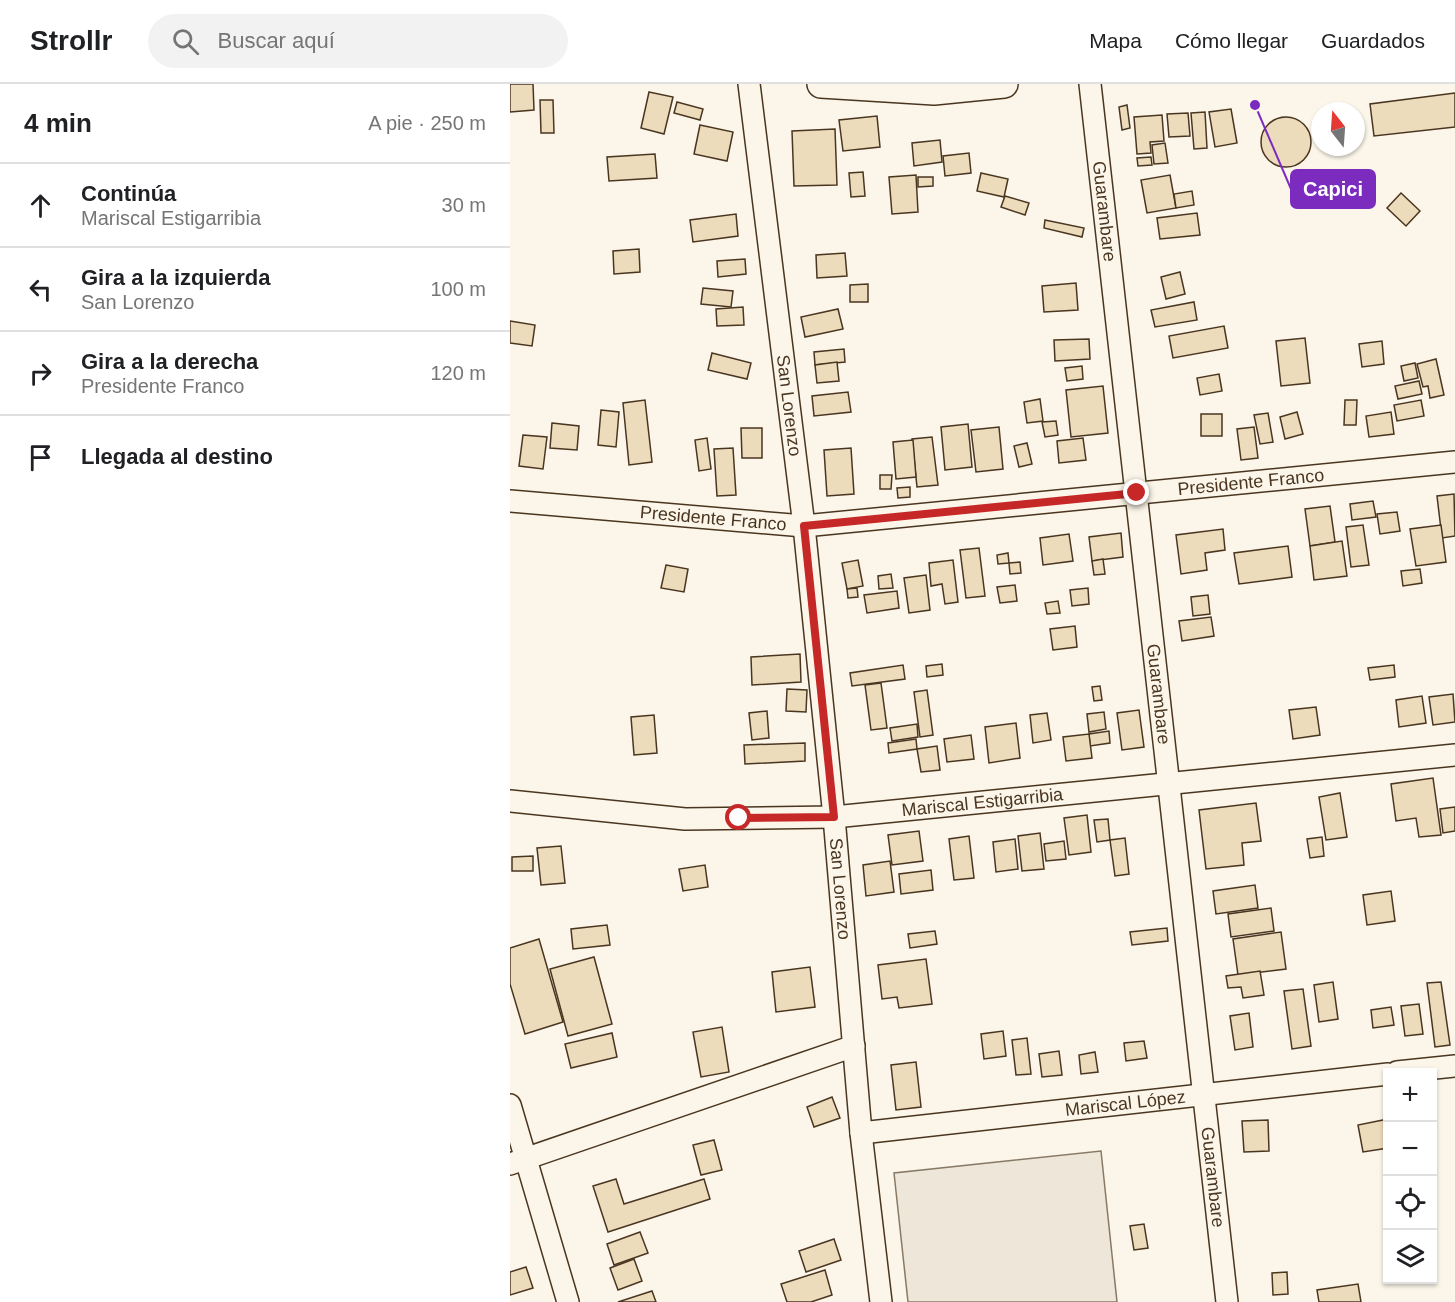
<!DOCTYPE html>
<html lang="es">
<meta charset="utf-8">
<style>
:root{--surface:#fff;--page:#f2f2f2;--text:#202124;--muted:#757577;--line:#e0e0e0}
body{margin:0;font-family:Arial,sans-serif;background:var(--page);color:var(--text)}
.controls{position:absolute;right:18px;bottom:18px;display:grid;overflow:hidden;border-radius:0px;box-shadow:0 2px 4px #0004}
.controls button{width:54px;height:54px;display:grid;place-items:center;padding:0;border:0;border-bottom:2px solid var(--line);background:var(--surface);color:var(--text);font:30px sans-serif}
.compass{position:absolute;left:801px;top:18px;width:54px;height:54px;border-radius:50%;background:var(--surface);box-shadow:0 2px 4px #0004;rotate:343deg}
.stop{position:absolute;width:18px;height:18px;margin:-14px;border:4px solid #c62828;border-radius:50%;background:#fff}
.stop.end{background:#c62828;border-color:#fff;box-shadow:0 2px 6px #0008}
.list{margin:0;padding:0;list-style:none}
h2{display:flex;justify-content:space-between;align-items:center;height:78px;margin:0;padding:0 24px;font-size:26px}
h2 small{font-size:20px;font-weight:400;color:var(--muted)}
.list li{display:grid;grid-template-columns:39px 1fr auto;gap:18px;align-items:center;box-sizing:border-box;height:84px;padding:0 24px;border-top:2px solid var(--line)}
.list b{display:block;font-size:22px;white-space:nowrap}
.list p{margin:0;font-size:20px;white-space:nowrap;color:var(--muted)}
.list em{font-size:20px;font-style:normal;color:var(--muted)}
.icon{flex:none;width:33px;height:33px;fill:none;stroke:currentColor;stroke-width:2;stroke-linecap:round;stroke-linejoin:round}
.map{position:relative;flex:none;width:945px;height:1218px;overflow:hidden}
header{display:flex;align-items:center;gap:36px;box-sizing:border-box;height:84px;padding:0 30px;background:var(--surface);border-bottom:2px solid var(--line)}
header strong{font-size:28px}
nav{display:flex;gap:33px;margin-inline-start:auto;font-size:21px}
.search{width:420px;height:54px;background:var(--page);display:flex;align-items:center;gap:15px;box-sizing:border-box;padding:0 21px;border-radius:33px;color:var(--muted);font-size:22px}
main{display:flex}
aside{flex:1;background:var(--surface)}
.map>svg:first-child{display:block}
</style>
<header>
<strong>Strollr</strong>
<div class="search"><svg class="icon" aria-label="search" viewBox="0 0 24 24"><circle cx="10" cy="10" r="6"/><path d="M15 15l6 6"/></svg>Buscar aquí</div>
<nav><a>Mapa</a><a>Cómo llegar</a><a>Guardados</a></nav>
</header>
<main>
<aside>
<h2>4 min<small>A pie · 250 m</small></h2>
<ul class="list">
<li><svg class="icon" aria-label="ahead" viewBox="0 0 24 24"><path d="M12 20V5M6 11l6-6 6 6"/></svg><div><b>Continúa</b><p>Mariscal Estigarribia</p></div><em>30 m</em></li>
<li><svg class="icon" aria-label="left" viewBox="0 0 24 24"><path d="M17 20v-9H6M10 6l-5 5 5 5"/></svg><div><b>Gira a la izquierda</b><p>San Lorenzo</p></div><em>100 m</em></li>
<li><svg class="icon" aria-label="right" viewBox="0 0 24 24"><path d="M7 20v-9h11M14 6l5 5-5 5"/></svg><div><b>Gira a la derecha</b><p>Presidente Franco</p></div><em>120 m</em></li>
<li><svg class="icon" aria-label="arrive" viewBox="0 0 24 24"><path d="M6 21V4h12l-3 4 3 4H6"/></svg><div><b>Llegada al destino</b></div></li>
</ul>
</aside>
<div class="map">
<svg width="945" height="1218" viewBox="0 0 945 1218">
<rect width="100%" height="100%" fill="#fbf6e9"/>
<path fill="#ede6d9" stroke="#887966" stroke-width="1.5" d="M591,1067L607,1218H398L384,1089Z"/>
<g fill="#ecdcbc" stroke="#4a3520" stroke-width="1.5">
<path d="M0,0H23L24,26L0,28Z"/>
<path d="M139,8L163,13L154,50L131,44Z"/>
<path d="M945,9V43L864,52L860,20Z"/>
<path d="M30,16H43L44,49H31Z"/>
<path d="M167,18L193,25L190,36L164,29Z"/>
<path d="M617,21L620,44L612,46L609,23Z"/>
<path d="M721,25L727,59L705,63L699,28Z"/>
<path d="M695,28L697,64L684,65L681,29Z"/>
<path d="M678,29L680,52L659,53L657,30Z"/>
<path d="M652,31L654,57L640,58L641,69L627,70L624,33Z"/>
<path d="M367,32L370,63L333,67L329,36Z"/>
<circle cx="776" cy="58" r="25"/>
<path d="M190,41L223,48L217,77L184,70Z"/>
<path d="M325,45L327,101L284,102L282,47Z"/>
<path d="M430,56L432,78L404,82L402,59Z"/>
<path d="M655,59L658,79L644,80L642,61Z"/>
<path d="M459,69L461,89L435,92L433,72Z"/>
<path d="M145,70L147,94L99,97L97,73Z"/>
<path d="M641,73L642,81L628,82L627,74Z"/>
<path d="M353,88L355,112L341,113L339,89Z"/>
<path d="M471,89L498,95L494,113L467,107Z"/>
<path d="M406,91L408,128L382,130L379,93Z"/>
<path d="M660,91L666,124L637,129L631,96Z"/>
<path d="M408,93H423V102L408,103Z"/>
<path d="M682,107L684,121L666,124L664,110Z"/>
<path d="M891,109L910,127L896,142L877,124Z"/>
<path d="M495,112L519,119L515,131L491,123Z"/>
<path d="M687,129L690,151L650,155L647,134Z"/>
<path d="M226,130L228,152L183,158L180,136Z"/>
<path d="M535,136L574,144L572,153L534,144Z"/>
<path d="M129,165L130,188L104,190L103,167Z"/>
<path d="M335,169L337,192L307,194L306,171Z"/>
<path d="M235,175L236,190L208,193L207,177Z"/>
<path d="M670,188L675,210L656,215L651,193Z"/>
<path d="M566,199L568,226L534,228L532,202Z"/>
<path d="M358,200V218H340V201Z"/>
<path d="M193,204L223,207L221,223L191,220Z"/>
<path d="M684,218L687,236L645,243L641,226Z"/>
<path d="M233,223L234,241L207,242L206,225Z"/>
<path d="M328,225L333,245L295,253L291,233Z"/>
<path d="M0,237L25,241L22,262L0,259Z"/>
<path d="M714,242L718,264L663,274L659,252Z"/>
<path d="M795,254L800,299L771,302L766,257Z"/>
<path d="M579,255L580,275L545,277L544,256Z"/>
<path d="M872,257L874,280L852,283L849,260Z"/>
<path d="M334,265L335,278L305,281L304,268Z"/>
<path d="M202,269L241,279L237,295L198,286Z"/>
<path d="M926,275L934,311L920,314L918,302L913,303L907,280Z"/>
<path d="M327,278L329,297L307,299L305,281Z"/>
<path d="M905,279L908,294L894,297L891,282Z"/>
<path d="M572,282L573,295L557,297L555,284Z"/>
<path d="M709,290L712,307L690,311L687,294Z"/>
<path d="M909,297L912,310L888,315L885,302Z"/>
<path d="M593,302L598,349L561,353L556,306Z"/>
<path d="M338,308L341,328L304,332L302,312Z"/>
<path d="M530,315L533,337L517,339L514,318Z"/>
<path d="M135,316L142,378L119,381L113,319Z"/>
<path d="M835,316H847L846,341H834Z"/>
<path d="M911,316L914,332L887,337L884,321Z"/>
<path d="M91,326L109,328L106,363L88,361Z"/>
<path d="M787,328L793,350L775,355L770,333Z"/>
<path d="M881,328L884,350L859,353L856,332Z"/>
<path d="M758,329L763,358L750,360L744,331Z"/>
<rect x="691" y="330" width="21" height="22"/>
<path d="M546,337L548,351L535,353L532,338Z"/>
<path d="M42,339L69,342L67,366L40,364Z"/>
<path d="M458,340L462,383L435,386L431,343Z"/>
<path d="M489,343L493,385L466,388L461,346Z"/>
<path d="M744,343L748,374L731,376L727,345Z"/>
<path d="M231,344H252V374H232Z"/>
<path d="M13,351L37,353L33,385L9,382Z"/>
<path d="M422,353L428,401L407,403L402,355Z"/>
<path d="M197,354L201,385L189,387L185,356Z"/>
<path d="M573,354L576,376L549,379L547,357Z"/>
<path d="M403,356L406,393L386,395L383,358Z"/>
<path d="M517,359L522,380L509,383L504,362Z"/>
<path d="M223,364L226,411L207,412L204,365Z"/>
<path d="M341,364L344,410L317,412L314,366Z"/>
<path d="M370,391H382L381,405H370Z"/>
<path d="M400,403V413L388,414L387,404Z"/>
<path d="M944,410L945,452L932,454L927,412Z"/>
<path d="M863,417L866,433L842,436L840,420Z"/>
<path d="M820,422L825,458L800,462L795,425Z"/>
<path d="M887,428L890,447L870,450L867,430Z"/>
<path d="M853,441L859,481L841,483L836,443Z"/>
<path d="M931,441L936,478L906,482L900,445Z"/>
<path d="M713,445L715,466L695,469L697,486L671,490L666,451Z"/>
<path d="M611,449L613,473L582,477L579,453Z"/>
<path d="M559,450L563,477L533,481L530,454Z"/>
<path d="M832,457L837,492L804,496L800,462Z"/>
<path d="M778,462L782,493L729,500L724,469Z"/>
<path d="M469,464L475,512L456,514L450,466Z"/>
<path d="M498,469L499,479L488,480L487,471Z"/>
<path d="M593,475L595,490L584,491L582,477Z"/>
<path d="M348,476L353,502L337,505L332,479Z"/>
<path d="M443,476L448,518L435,520L432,500L421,502L419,479Z"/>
<path d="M510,478L511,489L500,490L499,479Z"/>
<path d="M156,481L178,485L174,508L151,504Z"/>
<path d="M910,485L912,499L893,502L891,487Z"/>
<path d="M381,490L383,504L369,505L368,492Z"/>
<path d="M416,491L420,526L399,529L394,494Z"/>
<path d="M505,501L507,517L490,519L487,503Z"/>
<path d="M347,504L348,513L338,514L337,505Z"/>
<path d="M578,504L579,520L562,522L560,506Z"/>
<path d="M387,507L389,524L357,529L354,511Z"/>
<path d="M698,511L700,530L683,532L681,513Z"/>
<path d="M548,517L550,529L537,530L535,519Z"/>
<path d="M701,533L704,552L672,557L669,537Z"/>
<path d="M565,542L567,563L543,566L540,545Z"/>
<path d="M290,570L291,598L242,601L241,573Z"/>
<path d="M432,580L433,591L417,593L416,582Z"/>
<path d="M393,581L395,595L342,602L340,589Z"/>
<path d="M884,581L885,593L860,596L858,584Z"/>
<path d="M371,599L377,644L361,646L355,601Z"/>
<path d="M590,602L592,616L584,617L582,603Z"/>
<path d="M277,605L297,606L296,628L276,627Z"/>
<path d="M417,606L423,651L410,653L404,608Z"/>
<path d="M943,610L945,638L923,641L919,613Z"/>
<path d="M912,612L916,639L889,643L886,616Z"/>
<path d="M806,623L810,651L783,655L779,626Z"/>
<path d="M629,626L634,663L612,666L607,629Z"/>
<path d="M257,627L259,654L242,656L239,629Z"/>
<path d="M594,628L596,645L579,648L577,630Z"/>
<path d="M537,629L541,656L523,659L520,631Z"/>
<path d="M144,631L147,669L124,671L121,633Z"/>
<path d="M506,639L510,674L479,679L475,643Z"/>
<path d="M407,640L408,653L382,657L380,644Z"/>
<path d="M599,647L600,659L580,662L579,650Z"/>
<path d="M579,650L582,674L556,677L553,653Z"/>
<path d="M461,651L464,675L437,678L434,655Z"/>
<path d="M406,655L407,665L379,669L378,659Z"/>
<path d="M295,659V677L235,680L234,661Z"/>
<path d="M427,662L430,686L411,688L407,665Z"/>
<path d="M923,694L931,751L909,753L906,734L886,737L881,700Z"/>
<path d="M830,709L837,753L816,756L809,713Z"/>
<path d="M746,719L751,757L732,759L734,781L696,785L689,726Z"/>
<path d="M945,723V747L933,749L930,725Z"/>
<path d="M577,731L581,768L559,771L554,734Z"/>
<path d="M598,735L600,756L587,758L584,736Z"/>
<path d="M409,747L413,777L382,781L378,751Z"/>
<path d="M530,749L534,785L512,787L508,752Z"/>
<path d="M459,752L464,794L444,796L439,755Z"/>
<path d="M812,753L814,772L800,774L797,755Z"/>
<path d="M615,754L619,790L605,792L600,756Z"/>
<path d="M505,755L508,785L486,788L483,758Z"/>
<path d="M554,757L556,775L536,777L534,760Z"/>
<path d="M51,762L55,799L31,801L27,764Z"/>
<path d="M23,772V787H2V773Z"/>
<path d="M380,777L384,808L356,812L353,781Z"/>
<path d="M195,781L198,803L173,807L169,785Z"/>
<path d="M421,786L423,806L391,810L389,790Z"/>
<path d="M745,801L748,824L706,830L703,807Z"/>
<path d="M881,807L885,837L857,841L853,811Z"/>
<path d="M761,824L764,847L721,853L718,830Z"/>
<path d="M97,841L100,861L63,865L61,845Z"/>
<path d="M657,844L658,857L622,861L620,848Z"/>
<path d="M425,847L427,860L400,864L398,850Z"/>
<path d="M771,848L776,885L728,891L723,855Z"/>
<path d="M29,855L53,938L15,950L0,900V864Z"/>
<path d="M84,873L102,940L58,952L40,885Z"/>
<path d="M416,875L422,920L389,924L387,913L372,915L368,881Z"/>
<path d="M300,883L305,923L266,928L262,888Z"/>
<path d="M750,887L754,911L733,914L731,903L718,904L716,892Z"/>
<path d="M823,898L828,935L809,938L804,901Z"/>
<path d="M931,898L940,961L925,963L917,899Z"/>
<path d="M793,905L801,962L782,965L774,907Z"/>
<path d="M909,920L913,950L895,952L891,922Z"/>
<path d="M881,923L884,941L863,944L861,926Z"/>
<path d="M739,929L743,963L725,966L720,932Z"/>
<path d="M212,943L219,988L191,993L183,948Z"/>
<path d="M493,947L496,972L474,975L471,950Z"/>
<path d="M102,949L107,973L61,984L55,960Z"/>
<path d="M517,954L521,990L506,991L502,956Z"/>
<path d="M634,957L637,974L616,977L614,959Z"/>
<path d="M549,967L552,991L532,993L529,970Z"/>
<path d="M585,968L588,988L571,990L569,971Z"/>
<path d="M406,978L411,1023L386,1026L381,981Z"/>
<path d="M322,1013L330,1034L304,1043L297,1023Z"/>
<path d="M878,1035V1064L853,1068L848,1041Z"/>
<path d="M758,1036L759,1067L734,1068L732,1037Z"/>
<path d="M204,1056L212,1086L191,1091L183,1061Z"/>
<path d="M106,1095L114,1120L194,1095L200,1115L98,1148L83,1102Z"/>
<path d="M634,1140L638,1164L624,1166L620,1142Z"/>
<path d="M130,1148L138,1169L104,1181L97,1160Z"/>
<path d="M324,1155L331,1176L296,1188L289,1167Z"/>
<path d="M124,1175L132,1197L108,1206L100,1184Z"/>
<path d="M16,1183L23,1204L0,1211V1188Z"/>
<path d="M315,1186L322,1211L301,1218H277L271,1200Z"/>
<path d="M777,1188L778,1210L763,1211L762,1189Z"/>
<path d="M848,1200L851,1218H809L807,1206Z"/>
<path d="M142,1207L146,1218H108Z"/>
</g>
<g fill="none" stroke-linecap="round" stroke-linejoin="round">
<defs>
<g id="minor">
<path id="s1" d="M239,0L294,442L324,733L351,1049L371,1218"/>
<path id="s2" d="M580,0L717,1218"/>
<path id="s3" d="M0,417L294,442L945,378"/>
<path id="s4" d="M0,717L175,735L324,733L945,671"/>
<path d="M887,988L945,982"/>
<path d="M0,1021L58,1218"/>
<path id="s5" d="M351,1049L878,990"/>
<path d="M0,1080L344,962"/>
</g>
<path id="major" d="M311,0L424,7L494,0"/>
</defs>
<use href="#minor" stroke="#4a3520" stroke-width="24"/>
<use href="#major" stroke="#4a3520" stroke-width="30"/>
<use href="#minor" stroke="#fbf6e9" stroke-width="21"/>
<use href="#major" stroke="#fbf6e9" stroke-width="27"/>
</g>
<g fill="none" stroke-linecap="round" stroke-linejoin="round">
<path stroke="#c62828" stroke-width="8" d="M229,734L324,733L294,442L627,409"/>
</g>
<g text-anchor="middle" stroke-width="4.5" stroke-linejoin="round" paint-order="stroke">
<g font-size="18" fill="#4a3520" stroke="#fbf6e9">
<text dy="6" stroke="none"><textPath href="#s2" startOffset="128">Guarambare</textPath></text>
<text dy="6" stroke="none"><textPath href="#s1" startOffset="324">San Lorenzo</textPath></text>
<text dy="6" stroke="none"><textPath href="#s3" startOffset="744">Presidente Franco</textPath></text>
<text dy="6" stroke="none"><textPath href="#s3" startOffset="204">Presidente Franco</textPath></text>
<text dy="6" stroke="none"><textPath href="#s2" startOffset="614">Guarambare</textPath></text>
<text dy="6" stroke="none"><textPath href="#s4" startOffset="474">Mariscal Estigarribia</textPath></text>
<text dy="6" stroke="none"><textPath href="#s1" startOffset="810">San Lorenzo</textPath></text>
<text dy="6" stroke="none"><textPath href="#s5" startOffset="266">Mariscal López</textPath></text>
<text dy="6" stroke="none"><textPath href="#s2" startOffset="1100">Guarambare</textPath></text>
</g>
</g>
<path fill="none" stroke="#7b2cbf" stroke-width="2" d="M745 21L781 105"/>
<circle fill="#7b2cbf" stroke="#fbf6e9" stroke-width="2" cx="745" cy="21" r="6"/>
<rect fill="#7b2cbf" stroke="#7b2cbf" stroke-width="2" x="781" y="86" width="84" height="38" rx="6"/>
<g font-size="20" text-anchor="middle" font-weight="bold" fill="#fff">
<text x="823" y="112">Capici</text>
</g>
</svg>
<div class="controls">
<button>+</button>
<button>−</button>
<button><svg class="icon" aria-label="locate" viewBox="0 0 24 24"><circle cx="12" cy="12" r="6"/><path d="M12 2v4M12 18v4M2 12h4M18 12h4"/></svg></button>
<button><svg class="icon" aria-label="layers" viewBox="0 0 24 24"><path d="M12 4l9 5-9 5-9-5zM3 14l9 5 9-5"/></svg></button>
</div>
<svg class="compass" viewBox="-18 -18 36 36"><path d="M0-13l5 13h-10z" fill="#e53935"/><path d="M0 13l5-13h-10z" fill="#757577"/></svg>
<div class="stop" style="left:229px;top:734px"></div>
<div class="stop end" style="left:627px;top:409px"></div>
</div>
</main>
